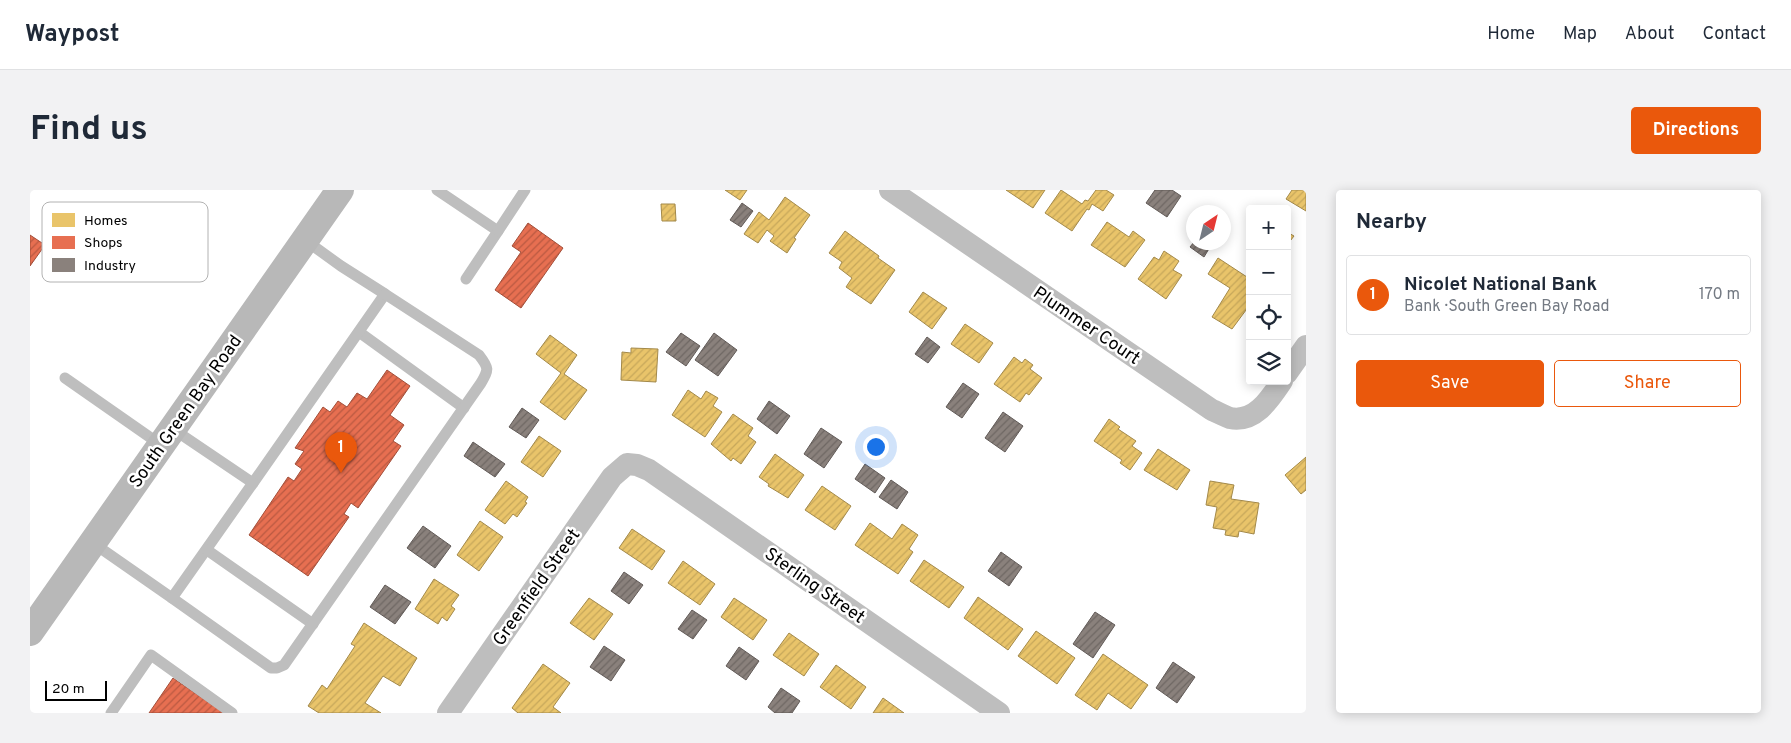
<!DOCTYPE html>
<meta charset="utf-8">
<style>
:root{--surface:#fff;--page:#f2f2f3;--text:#1f2937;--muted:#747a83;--line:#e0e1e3;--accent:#ea580c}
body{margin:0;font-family:Overpass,sans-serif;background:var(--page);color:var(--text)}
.controls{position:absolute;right:15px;top:15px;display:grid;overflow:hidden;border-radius:5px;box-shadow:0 2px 12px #0003}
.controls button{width:45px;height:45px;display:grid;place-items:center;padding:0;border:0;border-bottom:1px solid var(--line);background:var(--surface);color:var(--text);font:25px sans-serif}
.compass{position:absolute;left:1156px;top:15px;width:45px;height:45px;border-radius:50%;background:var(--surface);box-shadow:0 2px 12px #0003;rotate:35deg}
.scale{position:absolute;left:15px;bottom:12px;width:62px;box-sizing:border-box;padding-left:5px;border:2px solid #000;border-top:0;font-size:14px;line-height:18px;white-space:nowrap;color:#000;-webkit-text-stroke:4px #fff;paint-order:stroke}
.you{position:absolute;left:845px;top:256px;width:18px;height:18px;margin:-12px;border:4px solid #fff;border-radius:50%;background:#1a73e8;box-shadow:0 0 0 8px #1a73e833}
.badge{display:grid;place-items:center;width:32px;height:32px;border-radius:50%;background:var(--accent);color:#fff;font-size:16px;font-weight:700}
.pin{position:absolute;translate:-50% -41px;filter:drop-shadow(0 1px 2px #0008)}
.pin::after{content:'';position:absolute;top:26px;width:18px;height:15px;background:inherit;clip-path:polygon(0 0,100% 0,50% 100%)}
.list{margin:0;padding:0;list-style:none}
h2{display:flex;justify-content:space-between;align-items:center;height:65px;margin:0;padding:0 20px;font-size:21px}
h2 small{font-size:16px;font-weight:400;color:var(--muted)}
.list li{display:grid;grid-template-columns:32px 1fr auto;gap:15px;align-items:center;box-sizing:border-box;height:80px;margin:0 10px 10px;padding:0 10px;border:1px solid var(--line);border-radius:5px}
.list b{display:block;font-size:19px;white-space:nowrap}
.list p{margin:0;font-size:16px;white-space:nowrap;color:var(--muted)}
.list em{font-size:16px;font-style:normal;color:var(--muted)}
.actions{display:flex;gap:10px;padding:15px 20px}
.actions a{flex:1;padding:11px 0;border:1px solid var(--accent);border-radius:5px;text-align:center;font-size:18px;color:var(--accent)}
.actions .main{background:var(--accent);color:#fff}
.icon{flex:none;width:28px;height:28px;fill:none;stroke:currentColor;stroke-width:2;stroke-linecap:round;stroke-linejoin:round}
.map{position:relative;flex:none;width:1276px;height:523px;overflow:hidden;border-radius:5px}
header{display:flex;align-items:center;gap:30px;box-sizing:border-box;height:70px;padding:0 25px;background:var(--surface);border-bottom:1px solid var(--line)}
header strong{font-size:24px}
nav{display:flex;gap:28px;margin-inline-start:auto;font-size:18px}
.intro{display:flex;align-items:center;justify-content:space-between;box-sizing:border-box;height:120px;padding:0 30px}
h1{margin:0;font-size:35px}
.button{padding:12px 22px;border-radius:5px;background:var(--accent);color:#fff;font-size:18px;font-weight:700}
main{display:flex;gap:30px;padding:0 30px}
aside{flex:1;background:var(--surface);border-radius:5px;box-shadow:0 2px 12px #0003}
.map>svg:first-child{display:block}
</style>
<header>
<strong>Waypost</strong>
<nav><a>Home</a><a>Map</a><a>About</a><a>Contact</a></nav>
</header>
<div class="intro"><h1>Find us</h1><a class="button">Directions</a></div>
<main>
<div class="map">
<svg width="1276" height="523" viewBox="0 0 1276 523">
<defs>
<pattern id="homes-hatch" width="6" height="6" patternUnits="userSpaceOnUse" patternTransform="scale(1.25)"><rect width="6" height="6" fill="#e9c46a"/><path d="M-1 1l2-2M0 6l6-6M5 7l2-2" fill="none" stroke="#c6a75a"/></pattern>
<pattern id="shops-hatch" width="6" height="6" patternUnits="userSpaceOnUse" patternTransform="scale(1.25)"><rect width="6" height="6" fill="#e76f51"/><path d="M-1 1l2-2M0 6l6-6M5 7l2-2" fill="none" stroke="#b95941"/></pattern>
<pattern id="industry-hatch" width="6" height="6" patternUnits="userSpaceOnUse" patternTransform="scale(1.25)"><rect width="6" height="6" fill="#8a817c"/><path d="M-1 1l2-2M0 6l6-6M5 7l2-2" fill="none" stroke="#6e6763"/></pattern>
</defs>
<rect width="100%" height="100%" fill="#fff"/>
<g fill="url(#homes-hatch)" stroke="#a3894a">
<path d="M695,0H717L710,10Z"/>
<path d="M976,0H1015L1003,18Z"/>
<path d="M1031,0L1052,14L1055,10L1058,11L1066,0H1076L1084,5L1073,21L1062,14L1059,20L1057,19L1042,41L1015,23Z"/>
<path d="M1262,0H1276V21L1256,9Z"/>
<path d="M755,7L780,25L764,48L766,49L757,63L740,51L744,46L737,40L728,53L714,44L729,22L739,30Z"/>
<path d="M631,14H645L646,31H632Z"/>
<path d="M1077,32L1099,47L1103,41L1115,50L1095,77L1061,55Z"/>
<path d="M815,41L849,66L848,68L865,80L841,114L816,97L822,88L809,78L812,72L799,63Z"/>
<path d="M1257,42L1264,46L1257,55Z"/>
<path d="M1134,61L1149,71L1143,80L1152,85L1136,109L1108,89L1124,67L1129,70Z"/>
<path d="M1188,68L1220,89L1219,116L1202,139L1182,127L1200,98L1178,84Z"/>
<path d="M893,102L917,118L902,139L879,122Z"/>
<path d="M935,134L963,153L949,173L921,154Z"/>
<path d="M520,145L547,165L534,184L557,200L535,230L510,212L531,183L506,164Z"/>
<path d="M601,158L628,159L626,192L591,190L592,162L601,163Z"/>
<path d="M984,167L992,173L995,169L1003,175L1000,179L1012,188L999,205L996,203L990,212L964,194Z"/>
<path d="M658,200L671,209L676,201L688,208L683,216L692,222L675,247L642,225Z"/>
<path d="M703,224L723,238L718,246L726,252L711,274L703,268L701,271L681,254Z"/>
<path d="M1079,229L1090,237L1088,239L1106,251L1102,256L1112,263L1100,280L1090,273L1092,270L1064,251Z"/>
<path d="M509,246L531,261L513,287L491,272Z"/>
<path d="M1128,259L1160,280L1147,300L1114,280Z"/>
<path d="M745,264L774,285L758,308L738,296L739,294L729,287Z"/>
<path d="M1276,267V300L1271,304L1255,285Z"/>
<path d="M476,291L498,307L495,312L497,313L487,327L483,324L475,334L455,320Z"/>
<path d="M1180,291L1204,295L1201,309L1229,313L1224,344L1209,341L1208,347L1195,345L1196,340L1183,338L1187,317L1176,315Z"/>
<path d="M792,296L821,316L805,340L775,320Z"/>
<path d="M450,331L473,347L449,381L427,365Z"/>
<path d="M840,333L862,349L872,334L888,345L879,359L883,362L868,384L825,355Z"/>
<path d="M602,339L635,361L622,380L589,358Z"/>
<path d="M894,370L934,397L919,418L880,391Z"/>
<path d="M653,371L685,394L670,415L638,393Z"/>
<path d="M404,389L429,405L421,416L425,419L417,431L412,427L408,434L385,419Z"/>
<path d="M948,407L993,439L978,460L934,428Z"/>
<path d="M559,408L583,424L564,450L540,433Z"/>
<path d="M704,408L737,430L723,450L691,427Z"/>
<path d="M334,433L387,468L370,496L353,486L335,513L351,523H289L278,516L292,495L297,499L325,456L321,454Z"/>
<path d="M1006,441L1045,468L1027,494L988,466Z"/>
<path d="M759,443L789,464L774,486L743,465Z"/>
<path d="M1073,464L1118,495L1101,519L1078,503L1067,520L1045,505Z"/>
<path d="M513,474L540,493L523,517L531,523H488L482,518Z"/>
<path d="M806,475L836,497L821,519L790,497Z"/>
<path d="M853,508L874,523H843Z"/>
</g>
<g fill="url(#shops-hatch)" stroke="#a24e39">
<path d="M498,33L533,58L491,118L465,100L491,62L482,56Z"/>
<path d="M0,45L15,55L0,76Z"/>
<path d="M357,180L380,196L360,225L374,235L363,251L371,256L328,318L321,313L314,324L319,327L278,386L219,345L258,287L264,291L272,279L265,274L274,261L265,258L293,217L300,222L308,211L317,217L327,203L337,209Z"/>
<path d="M143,488L194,523H119Z"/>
</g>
<g fill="url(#industry-hatch)" stroke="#615a57">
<path d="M1125,0H1142L1151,6L1137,27L1116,13Z"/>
<path d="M712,13L723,21L711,37L700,30Z"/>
<path d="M1164,52H1183L1174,67L1160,57Z"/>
<path d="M651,143L670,156L656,176L636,162Z"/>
<path d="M684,143L707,160L688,186L665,170Z"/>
<path d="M897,147L910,157L898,173L885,164Z"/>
<path d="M933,193L949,204L932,228L916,217Z"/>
<path d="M739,211L760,226L747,244L727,229Z"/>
<path d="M492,218L509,230L496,248L479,237Z"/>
<path d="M973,222L993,236L975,262L955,248Z"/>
<path d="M791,238L812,252L794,278L774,264Z"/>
<path d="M443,252L475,274L465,287L434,266Z"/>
<path d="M835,274L855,288L845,303L825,289Z"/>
<path d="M861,290L878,302L867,319L849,307Z"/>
<path d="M393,336L421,356L405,378L377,358Z"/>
<path d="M971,362L992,377L979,396L958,381Z"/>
<path d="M594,382L613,395L599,414L581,401Z"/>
<path d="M355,395L381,412L365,434L340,417Z"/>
<path d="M662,420L677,430L663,449L648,439Z"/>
<path d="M1065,422L1085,435L1063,468L1043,454Z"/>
<path d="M574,456L595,470L581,491L560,477Z"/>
<path d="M709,457L729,471L716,490L696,476Z"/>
<path d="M1143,472L1165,487L1147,513L1126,498Z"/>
<path d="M751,498L770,511L762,523H745L738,517Z"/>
</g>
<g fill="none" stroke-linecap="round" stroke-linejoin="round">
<g stroke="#bebebe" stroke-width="11">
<path d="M407,0L468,41L436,89"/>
<path d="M468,41L495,0"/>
<path d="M329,142L434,218"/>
<path d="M35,188L131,255"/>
<path d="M223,293L355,104L311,76L275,50"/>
<path d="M63,353L142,408L223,293L143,239"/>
<path d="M177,360L283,434"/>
<path d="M142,408L241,478H247L254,475L451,193C459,179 459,178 449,165L355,104"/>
<path d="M81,523L121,465L202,523"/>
</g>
<g stroke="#bebebe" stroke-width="22">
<path d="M860,0L1182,220C1187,222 1194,226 1200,228C1225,233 1240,209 1252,191"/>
<path d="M1257,183L1276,156"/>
<path d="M418,523L582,287L597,274L607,275L619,280L969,523"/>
</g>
<path stroke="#b8b8b8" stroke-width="28" d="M0,442L310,0"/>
</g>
<g text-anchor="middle" stroke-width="5" stroke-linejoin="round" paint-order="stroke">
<g font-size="18" fill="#000" stroke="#fff">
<text transform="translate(1057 135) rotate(34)" y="6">Plummer Court</text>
<text transform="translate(155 221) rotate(-55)" y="6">South Green Bay Road</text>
<text transform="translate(785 395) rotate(35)" y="6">Sterling Street</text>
<text transform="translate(506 397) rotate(-55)" y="6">Greenfield Street</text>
</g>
</g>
<rect x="12" y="12" width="166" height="80" rx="8" fill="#fff" stroke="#b2b2b2" stroke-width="1"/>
<rect x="22" y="23" width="23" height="14" fill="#e9c46a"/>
<rect x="22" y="46" width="23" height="13" fill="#e76f51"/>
<rect x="22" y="68" width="23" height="14" fill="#8a817c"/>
<g font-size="14" fill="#000">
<text x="54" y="35">Homes</text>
<text x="54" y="57">Shops</text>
<text x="54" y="80">Industry</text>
</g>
</svg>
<div class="controls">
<button>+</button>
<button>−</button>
<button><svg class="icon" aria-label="locate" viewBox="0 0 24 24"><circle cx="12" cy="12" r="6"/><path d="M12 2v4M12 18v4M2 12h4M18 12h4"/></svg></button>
<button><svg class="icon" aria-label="layers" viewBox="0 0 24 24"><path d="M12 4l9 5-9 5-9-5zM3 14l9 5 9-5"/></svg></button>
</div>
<svg class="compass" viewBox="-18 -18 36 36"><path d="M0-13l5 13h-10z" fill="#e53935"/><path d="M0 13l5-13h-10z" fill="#747a83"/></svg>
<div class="scale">20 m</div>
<div class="you"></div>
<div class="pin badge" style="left:311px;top:283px">1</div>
</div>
<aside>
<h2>Nearby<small></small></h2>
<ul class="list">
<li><span class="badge">1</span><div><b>Nicolet National Bank</b><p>Bank · South Green Bay Road</p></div><em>170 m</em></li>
</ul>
<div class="actions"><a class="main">Save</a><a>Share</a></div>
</aside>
</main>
